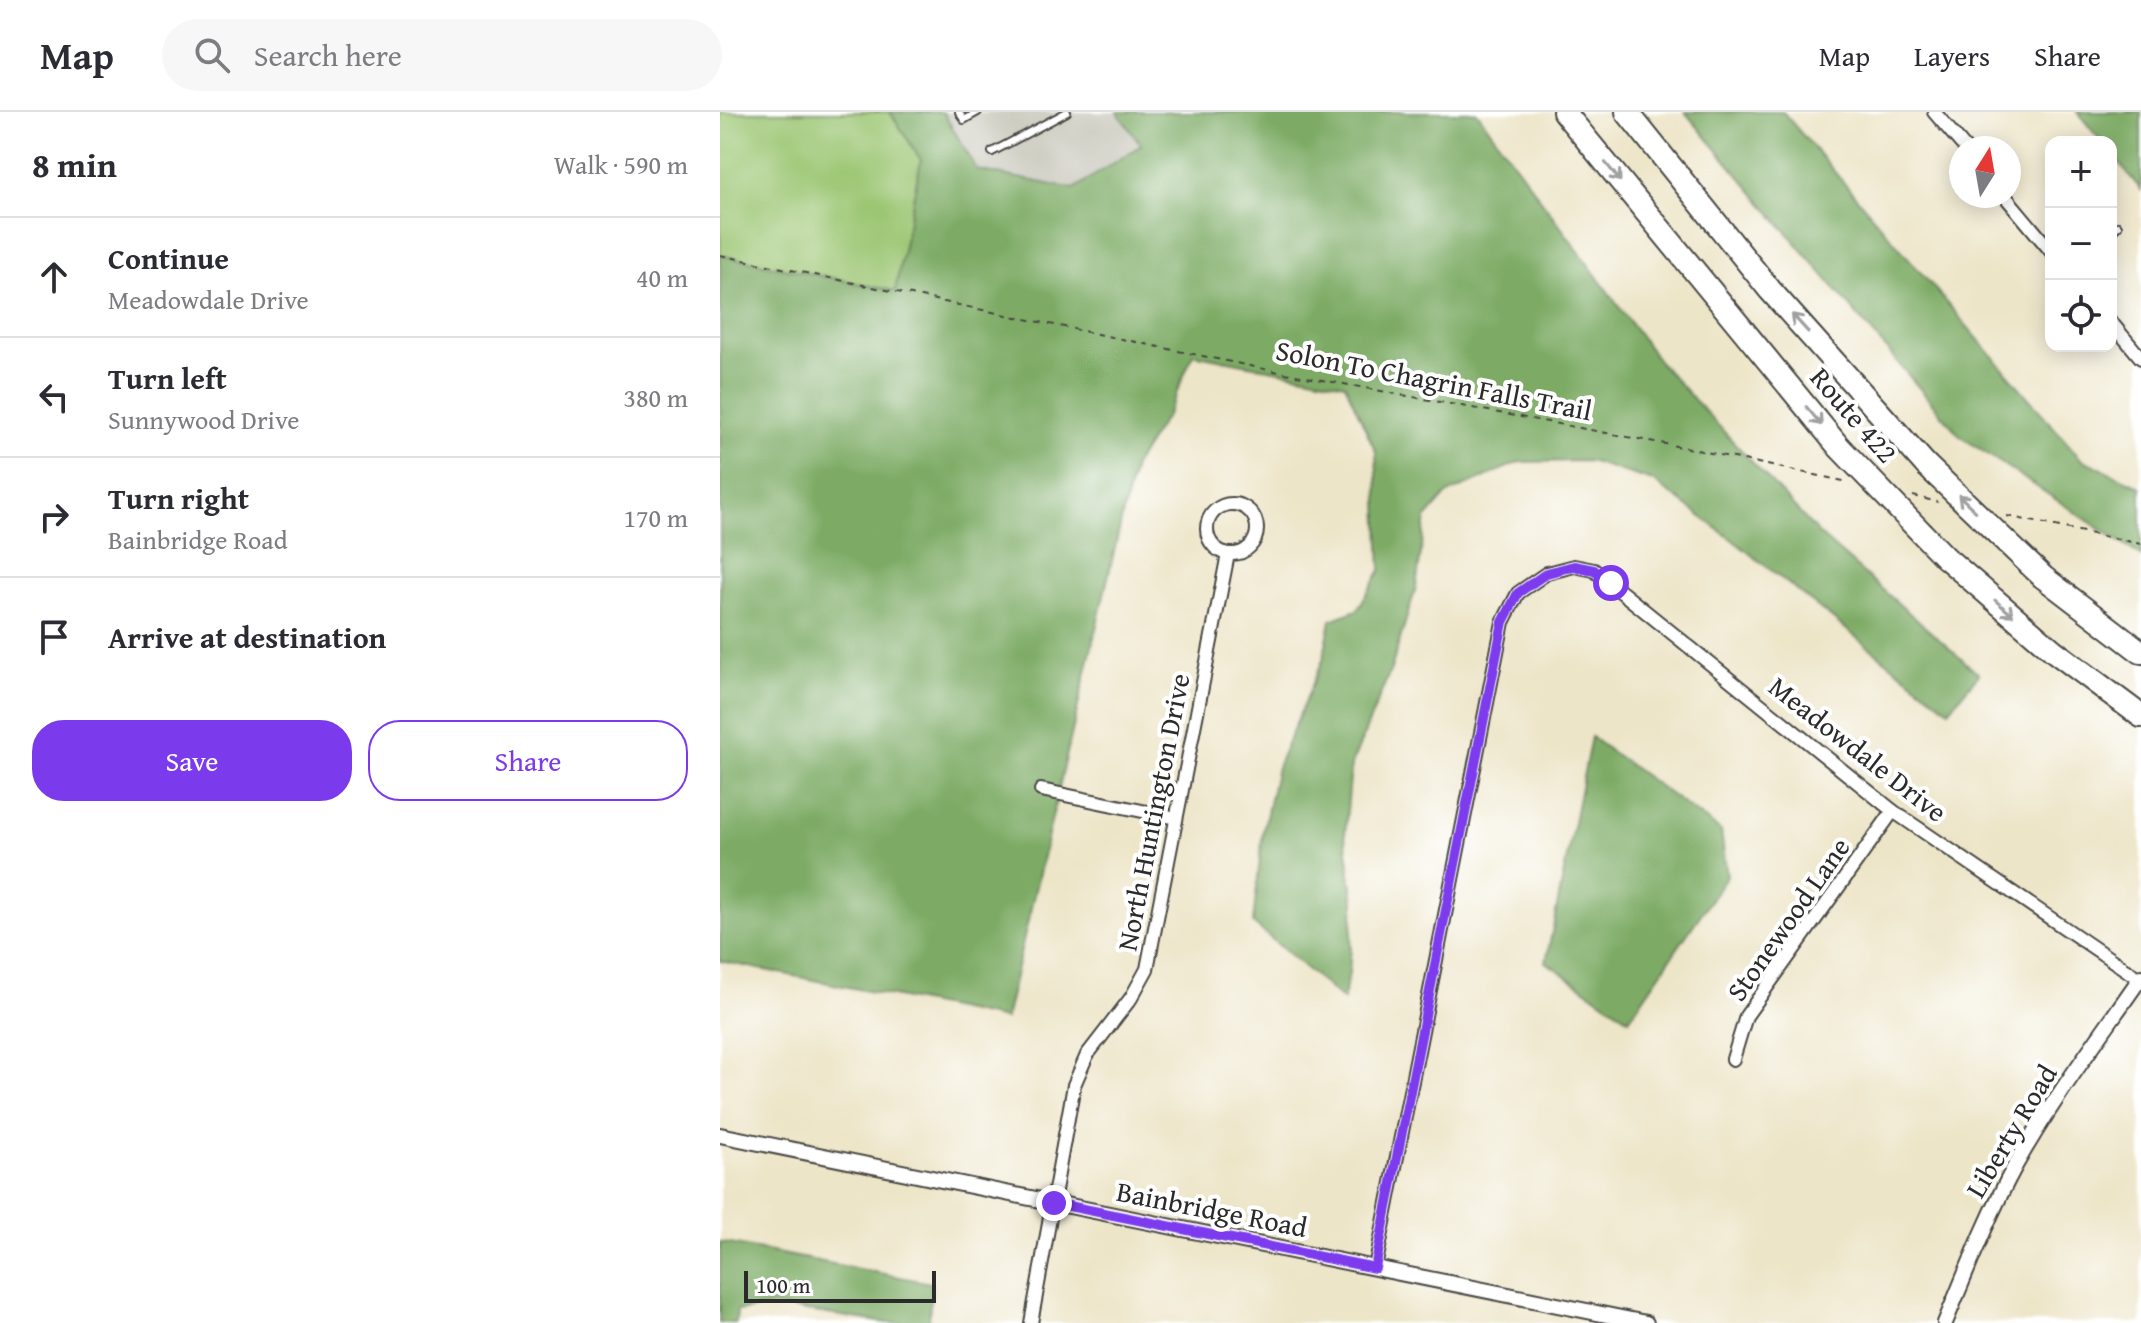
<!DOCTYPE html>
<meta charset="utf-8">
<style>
:root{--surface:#fff;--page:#f7f7f7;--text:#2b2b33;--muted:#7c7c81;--line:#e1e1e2;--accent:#7c3aed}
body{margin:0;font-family:"Gentium Book Plus",serif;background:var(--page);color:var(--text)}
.controls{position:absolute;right:24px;top:24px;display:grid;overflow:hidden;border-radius:16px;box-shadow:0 4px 20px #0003}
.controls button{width:72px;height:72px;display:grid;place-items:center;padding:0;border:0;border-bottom:2px solid var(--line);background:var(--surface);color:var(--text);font:40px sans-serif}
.compass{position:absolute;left:1229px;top:24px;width:72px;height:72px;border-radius:50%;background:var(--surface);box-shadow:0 4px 20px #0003;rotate:11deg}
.scale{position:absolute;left:24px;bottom:20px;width:192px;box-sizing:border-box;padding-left:8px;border:4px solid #2b2b2b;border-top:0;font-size:22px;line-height:28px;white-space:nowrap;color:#2b2b2b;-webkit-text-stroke:6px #fff;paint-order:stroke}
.stop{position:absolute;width:24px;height:24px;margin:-18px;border:6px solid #7c3aed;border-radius:50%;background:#fff}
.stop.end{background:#7c3aed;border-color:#fff;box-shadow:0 2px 8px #0008}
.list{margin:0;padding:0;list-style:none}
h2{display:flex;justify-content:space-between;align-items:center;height:104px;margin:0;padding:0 32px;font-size:34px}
h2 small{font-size:26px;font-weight:400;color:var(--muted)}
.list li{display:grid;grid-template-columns:52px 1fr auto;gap:24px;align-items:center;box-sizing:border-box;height:120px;padding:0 32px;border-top:2px solid var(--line)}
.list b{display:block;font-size:30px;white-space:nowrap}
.list p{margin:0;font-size:26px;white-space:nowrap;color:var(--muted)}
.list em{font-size:26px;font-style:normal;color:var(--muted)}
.actions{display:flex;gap:16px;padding:24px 32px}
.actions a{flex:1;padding:18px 0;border:2px solid var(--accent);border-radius:32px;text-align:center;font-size:28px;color:var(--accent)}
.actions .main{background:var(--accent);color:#fff}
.icon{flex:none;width:44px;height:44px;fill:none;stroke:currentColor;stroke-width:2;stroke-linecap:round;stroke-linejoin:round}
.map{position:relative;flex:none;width:1421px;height:1211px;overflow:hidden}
header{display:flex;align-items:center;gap:48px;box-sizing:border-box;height:112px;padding:0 40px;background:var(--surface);border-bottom:2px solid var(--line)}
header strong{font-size:38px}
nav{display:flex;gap:44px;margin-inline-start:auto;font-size:28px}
.search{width:560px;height:72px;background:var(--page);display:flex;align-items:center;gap:20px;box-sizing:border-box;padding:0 28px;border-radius:44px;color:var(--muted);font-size:30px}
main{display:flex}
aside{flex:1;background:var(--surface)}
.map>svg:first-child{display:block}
</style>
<header>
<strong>Map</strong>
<div class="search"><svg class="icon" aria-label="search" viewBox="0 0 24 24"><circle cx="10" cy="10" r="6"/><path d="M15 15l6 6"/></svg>Search here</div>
<nav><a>Map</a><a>Layers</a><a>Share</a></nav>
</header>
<main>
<aside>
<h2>8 min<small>Walk · 590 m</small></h2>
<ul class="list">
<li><svg class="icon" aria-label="ahead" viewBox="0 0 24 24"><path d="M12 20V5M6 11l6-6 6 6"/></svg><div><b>Continue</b><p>Meadowdale Drive</p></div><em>40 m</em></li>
<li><svg class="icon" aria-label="left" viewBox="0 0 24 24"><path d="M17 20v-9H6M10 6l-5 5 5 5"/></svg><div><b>Turn left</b><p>Sunnywood Drive</p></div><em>380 m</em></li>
<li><svg class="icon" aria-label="right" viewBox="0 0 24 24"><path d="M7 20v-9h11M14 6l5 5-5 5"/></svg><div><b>Turn right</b><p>Bainbridge Road</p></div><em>170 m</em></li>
<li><svg class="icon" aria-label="arrive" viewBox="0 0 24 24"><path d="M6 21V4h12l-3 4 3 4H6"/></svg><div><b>Arrive at destination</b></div></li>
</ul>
<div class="actions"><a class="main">Save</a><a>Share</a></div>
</aside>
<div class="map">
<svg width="1421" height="1211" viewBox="0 0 1421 1211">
<rect width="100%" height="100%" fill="#fff"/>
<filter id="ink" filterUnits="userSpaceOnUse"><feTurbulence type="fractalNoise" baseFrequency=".0125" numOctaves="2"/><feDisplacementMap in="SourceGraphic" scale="16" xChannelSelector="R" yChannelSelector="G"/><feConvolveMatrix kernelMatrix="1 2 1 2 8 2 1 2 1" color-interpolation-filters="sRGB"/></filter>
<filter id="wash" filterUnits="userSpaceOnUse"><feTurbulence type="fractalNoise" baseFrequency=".006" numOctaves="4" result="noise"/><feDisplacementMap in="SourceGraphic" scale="32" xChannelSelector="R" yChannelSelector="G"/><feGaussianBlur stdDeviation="1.8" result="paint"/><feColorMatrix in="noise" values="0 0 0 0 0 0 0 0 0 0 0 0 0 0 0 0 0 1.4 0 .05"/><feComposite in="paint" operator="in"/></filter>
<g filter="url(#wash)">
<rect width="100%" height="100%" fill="#ede5c8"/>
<path fill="#c6c5b8" d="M170,0H397L421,33L355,77L201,48Z"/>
<path fill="#9cc673" stroke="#64784f" stroke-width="2" d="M0,0H170L201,48L175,180L0,143Z"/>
<g fill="#7dab65" stroke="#546b48" stroke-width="2">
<path d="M170,0H223L257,58L354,77L421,33L397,0H757L940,251L1100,423L1259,562L1229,598L1010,426L933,369L869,349L799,350L727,382L706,406L696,475L671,557L631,654L625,723L634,791L629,861L623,888L533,811L543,719L557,655L603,548L611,508L637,498L661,458L656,340L625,272L473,242L448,301L414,354L285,907L0,849V143L175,179L201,48Z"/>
<path d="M965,0H1063L1361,347L1421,375V444L1240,324Z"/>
<path d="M1357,0H1421V78L1391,41V30H1382Z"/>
<path d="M871,625L1001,719L1007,764L909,907L826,850Z"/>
<path d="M0,1130L211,1171L209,1211H167L53,1194L17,1199L16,1211H0Z"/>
</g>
</g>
<g filter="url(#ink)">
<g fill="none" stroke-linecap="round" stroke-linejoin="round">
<defs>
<g id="service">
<path d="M239,0L244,8L258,0"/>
<path d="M272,40L347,0"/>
<path d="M1391,121L1398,114"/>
</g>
<g id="minor">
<path d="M1214,0L1245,36"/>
<path d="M1285,84L1331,139"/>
<path d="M1391,210L1421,246"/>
<circle cx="512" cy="417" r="25"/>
<path d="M321,678L456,706"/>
<path d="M1013,947L1026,904L1173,699"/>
<path d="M655,1156L783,510L798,481L827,461L854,454L874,458L1173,699L1421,868"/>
<path d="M311,1211L354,973L367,943L411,886L427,857L508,442"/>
</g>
<g id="tertiary">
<path d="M0,1023L926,1211"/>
<path d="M1225,1211C1247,1158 1268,1104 1295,1054C1332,988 1378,927 1421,865"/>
</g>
<g id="motorway">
<path d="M844,0L1119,335"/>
<path d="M907,0L1050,178L1206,353"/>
<path d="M1225,445L1334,539L1421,604"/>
<path d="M1323,465L1421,540"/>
</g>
</defs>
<use href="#service" stroke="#484743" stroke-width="10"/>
<use href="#minor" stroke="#484743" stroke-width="16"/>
<use href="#tertiary" stroke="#484743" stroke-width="18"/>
<use href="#motorway" stroke="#484743" stroke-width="26"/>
<g stroke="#484743" stroke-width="2" stroke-dasharray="6 6" stroke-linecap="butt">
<path d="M0,143L554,259L967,336L1128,370"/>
<path d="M1193,384L1218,390"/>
<path d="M1287,404L1421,432"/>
</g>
<use href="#service" stroke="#fff" stroke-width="6"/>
<use href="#minor" stroke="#fff" stroke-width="12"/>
<use href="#tertiary" stroke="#fff" stroke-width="14"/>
<use href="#motorway" stroke="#fff" stroke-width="22"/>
<defs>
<g id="motorway-bridge">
<path d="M1119,335L1225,445"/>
<path d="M1206,353L1323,465"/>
</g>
</defs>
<use href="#motorway-bridge" stroke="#484743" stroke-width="26" stroke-linecap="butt"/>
<use href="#motorway-bridge" stroke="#fff" stroke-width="22"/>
</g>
<defs><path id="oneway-shaft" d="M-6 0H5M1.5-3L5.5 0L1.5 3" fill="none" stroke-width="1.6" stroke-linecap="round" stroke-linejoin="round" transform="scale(2)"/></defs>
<g stroke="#a0a0a0">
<use href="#oneway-shaft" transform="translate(893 60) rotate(51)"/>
<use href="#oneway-shaft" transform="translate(1080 211) rotate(-132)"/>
<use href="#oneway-shaft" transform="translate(1094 304) rotate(50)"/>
<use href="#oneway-shaft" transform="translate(1247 391) rotate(-136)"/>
<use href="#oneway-shaft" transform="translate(1284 496) rotate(41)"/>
</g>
</g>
<g fill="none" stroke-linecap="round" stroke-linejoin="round" filter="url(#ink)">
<path stroke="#7c3aed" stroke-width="10" d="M334,1091L655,1156L783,510L798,481L827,461L854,454L874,458L891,471"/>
</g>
<g text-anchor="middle" stroke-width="8" stroke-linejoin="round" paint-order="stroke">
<g font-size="28" fill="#2b2b2b" stroke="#fff">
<text transform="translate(714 268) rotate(11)" y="10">Solon To Chagrin Falls Trail</text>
<text transform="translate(1134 303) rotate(49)" y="10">Route 422</text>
<text transform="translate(1138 637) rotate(38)" y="10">Meadowdale Drive</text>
<text transform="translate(433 700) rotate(-79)" y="10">North Huntington Drive</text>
<text transform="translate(1068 807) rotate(-55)" y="10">Stonewood Lane</text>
<text transform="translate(1291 1019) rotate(-59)" y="10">Liberty Road</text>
<text transform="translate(492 1097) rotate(11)" y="10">Bainbridge Road</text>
</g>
</g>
</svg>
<div class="controls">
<button>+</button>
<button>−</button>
<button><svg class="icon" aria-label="locate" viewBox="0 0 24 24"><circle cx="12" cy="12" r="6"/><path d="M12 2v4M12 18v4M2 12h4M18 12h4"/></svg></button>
</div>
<svg class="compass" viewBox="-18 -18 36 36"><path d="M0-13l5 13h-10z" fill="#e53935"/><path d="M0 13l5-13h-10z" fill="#7c7c81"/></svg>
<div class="scale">100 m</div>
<div class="stop" style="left:891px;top:471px"></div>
<div class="stop end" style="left:334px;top:1091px"></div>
</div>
</main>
